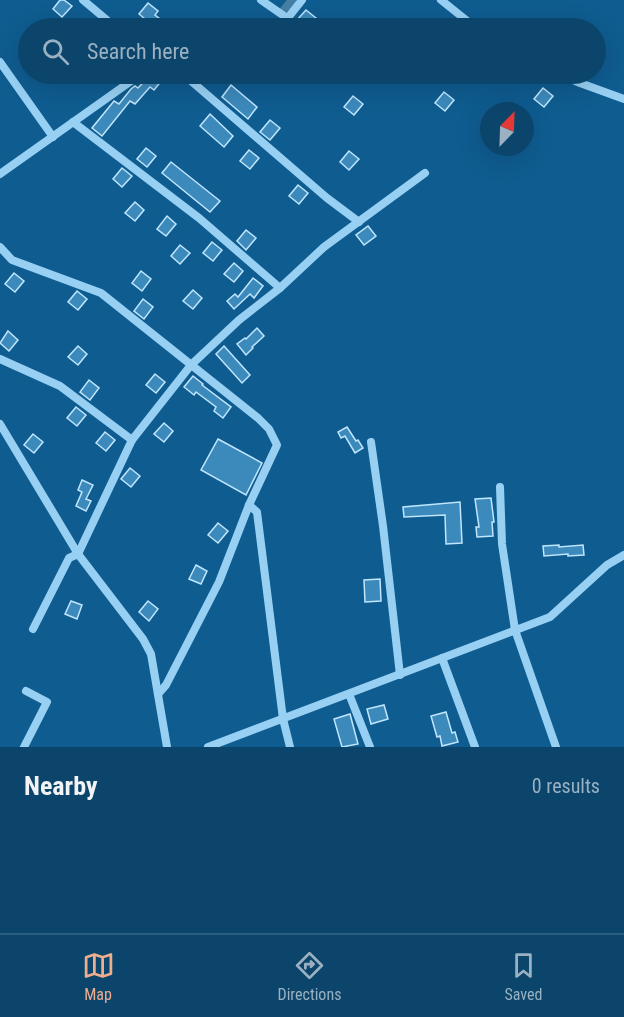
<!DOCTYPE html>
<style>
:root{--surface:#0b456c;--page:#144c72;--text:#f1f3f6;--muted:#9ab1c2;--line:#2b5d7f;--accent:#eead8d}
body{margin:0;font-family:"Roboto Condensed",sans-serif;background:var(--page);color:var(--text)}
.compass{position:absolute;left:480px;top:102px;width:54px;height:54px;border-radius:50%;background:var(--surface);box-shadow:0 6px 24px #0002;rotate:23deg}
.list{margin:0;padding:0;list-style:none}
h2{display:flex;justify-content:space-between;align-items:center;height:78px;margin:0;padding:0 24px;font-size:26px}
h2 small{font-size:20px;font-weight:400;color:var(--muted)}
.icon{flex:none;width:33px;height:33px;fill:none;stroke:currentColor;stroke-width:2;stroke-linecap:round;stroke-linejoin:round}
.map{position:relative;flex:none;width:624px;height:747px;overflow:hidden}
.search{position:absolute;background:var(--surface);box-shadow:0 6px 24px #0002;left:18px;right:18px;top:18px;height:66px;display:flex;align-items:center;gap:15px;box-sizing:border-box;padding:0 21px;border-radius:33px;color:var(--muted);font-size:22px}
.sheet{height:186px;background:var(--surface)}
nav{display:flex;justify-content:space-around;align-items:center;box-sizing:border-box;height:84px;border-top:2px solid var(--line);background:var(--surface);font-size:16px;color:var(--muted)}
nav a{display:grid;justify-items:center;gap:3px}
nav .on{color:var(--accent)}
.map>svg:first-child{display:block}
</style>
<div class="map">
<svg width="624" height="747" viewBox="0 0 624 747">
<rect width="100%" height="100%" fill="#0f5c90"/>
<g fill="none" stroke-linecap="round" stroke-linejoin="round">
<path stroke="#467ea4" stroke-width="8" d="M283,11L292,0"/>
</g>
<g fill="#3c89bb" stroke="#c0e6fe" stroke-width="1.5">
<path d="M60,0H64L72,6L62,17L53,9Z"/>
<path d="M148,3L158,11L155,15L172,28H156L139,14Z"/>
<path d="M306,10L316,18L307,28L296,21Z"/>
<path d="M151,74H156L163,79L154,90L150,87L135,104L130,101L102,136L92,128L114,101L119,104L131,89L135,86L138,88Z"/>
<path d="M231,85L257,107L248,119L222,97Z"/>
<path d="M543,88L553,96L544,107L534,99Z"/>
<path d="M444,92L454,100L445,111L435,103Z"/>
<path d="M353,96L363,104L354,115L344,107Z"/>
<path d="M210,114L233,136L224,147L200,126Z"/>
<path d="M270,120L280,128L270,140L260,132Z"/>
<path d="M146,148L156,156L147,167L137,159Z"/>
<path d="M249,150L259,158L250,169L240,161Z"/>
<path d="M349,151L359,159L349,170L340,162Z"/>
<path d="M171,162L220,201L210,212L162,173Z"/>
<path d="M122,168L132,176L122,187L113,179Z"/>
<path d="M298,185L308,193L299,204L289,196Z"/>
<path d="M135,202L144,210L135,221L125,213Z"/>
<path d="M167,216L176,224L166,236L157,229Z"/>
<path d="M368,226L376,236L364,245L356,235Z"/>
<path d="M246,230L256,238L246,250L237,241Z"/>
<path d="M212,242L222,250L213,261L203,253Z"/>
<path d="M180,245L190,253L180,264L171,256Z"/>
<path d="M234,263L243,271L234,282L224,274Z"/>
<path d="M141,271L151,279L142,291L132,283Z"/>
<path d="M14,273L24,281L15,292L5,284Z"/>
<path d="M253,278L263,286L254,298L250,294L234,309L227,301L235,294L238,297Z"/>
<path d="M193,290L202,298L193,309L183,301Z"/>
<path d="M77,291L87,299L78,310L68,302Z"/>
<path d="M143,299L153,307L144,319L134,311Z"/>
<path d="M257,328L264,336L252,347L253,348L246,355L237,344L245,338L246,339Z"/>
<path d="M8,331L18,340L9,351L0,343Z"/>
<path d="M78,346L87,354L78,365L68,357Z"/>
<path d="M224,346L250,375L242,383L216,354Z"/>
<path d="M155,374L165,382L156,393L146,385Z"/>
<path d="M193,376L203,384L202,385L231,407L223,418L214,411L216,407L196,392L194,395L184,387Z"/>
<path d="M89,380L99,388L90,400L80,392Z"/>
<path d="M76,407L86,415L77,426L67,418Z"/>
<path d="M164,423L173,431L164,442L154,434Z"/>
<path d="M347,427L356,441L358,440L363,448L355,453L345,436L341,438L338,432Z"/>
<path d="M105,432L115,440L106,451L96,443Z"/>
<path d="M33,434L43,442L34,453L24,445Z"/>
<path d="M218,439L262,463L246,495L201,470Z"/>
<path d="M130,468L140,476L131,487L121,479Z"/>
<path d="M82,480L93,485L86,499L91,501L86,511L76,506L82,492L78,490Z"/>
<path d="M491,498L494,522H492L493,536L477,537L476,527H479L475,499Z"/>
<path d="M460,502L462,543L446,544L445,515L404,517L403,507Z"/>
<path d="M218,523L228,531L218,543L208,535Z"/>
<path d="M559,545V547L583,545L584,555L568,556V554L544,556L543,546Z"/>
<path d="M196,565L207,571L201,584L189,579Z"/>
<path d="M380,579L381,601L365,602L364,580Z"/>
<path d="M71,601L82,605L77,619L65,614Z"/>
<path d="M148,601L158,609L149,621L139,612Z"/>
<path d="M384,705L388,719L371,724L367,709Z"/>
<path d="M446,712L452,733L455,732L458,742L442,746L440,736L437,737L431,716Z"/>
<path d="M350,714L358,744L342,747L334,719Z"/>
</g>
<g fill="none" stroke-linecap="round" stroke-linejoin="round">
<g stroke="#98d0f3" stroke-width="8">
<path d="M83,0L108,21L119,28"/>
<path d="M261,0L287,18"/>
<path d="M441,0L476,28"/>
<path d="M276,28L283,24L302,0"/>
<path d="M0,62L53,137"/>
<path d="M183,74L327,198L359,222"/>
<path d="M560,74L580,83L624,99"/>
<path d="M73,122L199,218L280,288"/>
<path d="M0,174L141,74"/>
<path d="M0,247L12,260L101,293L258,418L269,429L277,445L249,505L219,582L166,685L158,694"/>
<path d="M0,359L60,386L132,440"/>
<path d="M0,424L78,554L143,639L151,654L167,747"/>
<path d="M371,442L383,526L400,675"/>
<path d="M500,487L502,544L515,630L556,747"/>
<path d="M249,505L257,512L283,719L290,747"/>
<path d="M33,629L69,558L78,554L132,440L191,365L239,320L280,288L324,247L425,173"/>
<path d="M442,658L475,747"/>
<path d="M349,694L370,747"/>
<path d="M24,747L47,702L26,691"/>
<path d="M208,747L550,617L607,565L624,555"/>
</g>
</g>
</svg>
<svg class="compass" viewBox="-18 -18 36 36"><path d="M0-13l5 13h-10z" fill="#e53935"/><path d="M0 13l5-13h-10z" fill="#9ab1c2"/></svg>
<div class="search"><svg class="icon" aria-label="search" viewBox="0 0 24 24"><circle cx="10" cy="10" r="6"/><path d="M15 15l6 6"/></svg>Search here</div>
</div>
<section class="sheet">
<h2>Nearby<small>0 results</small></h2>
<ul class="list">
</ul>
</section>
<nav>
<a class="on"><svg class="icon" aria-label="map" viewBox="0 0 24 24"><path d="M3 6l6-2 6 2 6-2v14l-6 2-6-2-6 2zM9 4v14M15 6v14"/></svg>Map</a>
<a><svg class="icon" aria-label="directions" viewBox="0 0 24 24"><path d="M12 3l9 9-9 9-9-9zM9 14v-3h6M13 9l2 2-2 2"/></svg>Directions</a>
<a><svg class="icon" aria-label="saved" viewBox="0 0 24 24"><path d="M7 4h10v16l-5-4-5 4z"/></svg>Saved</a>
</nav>
